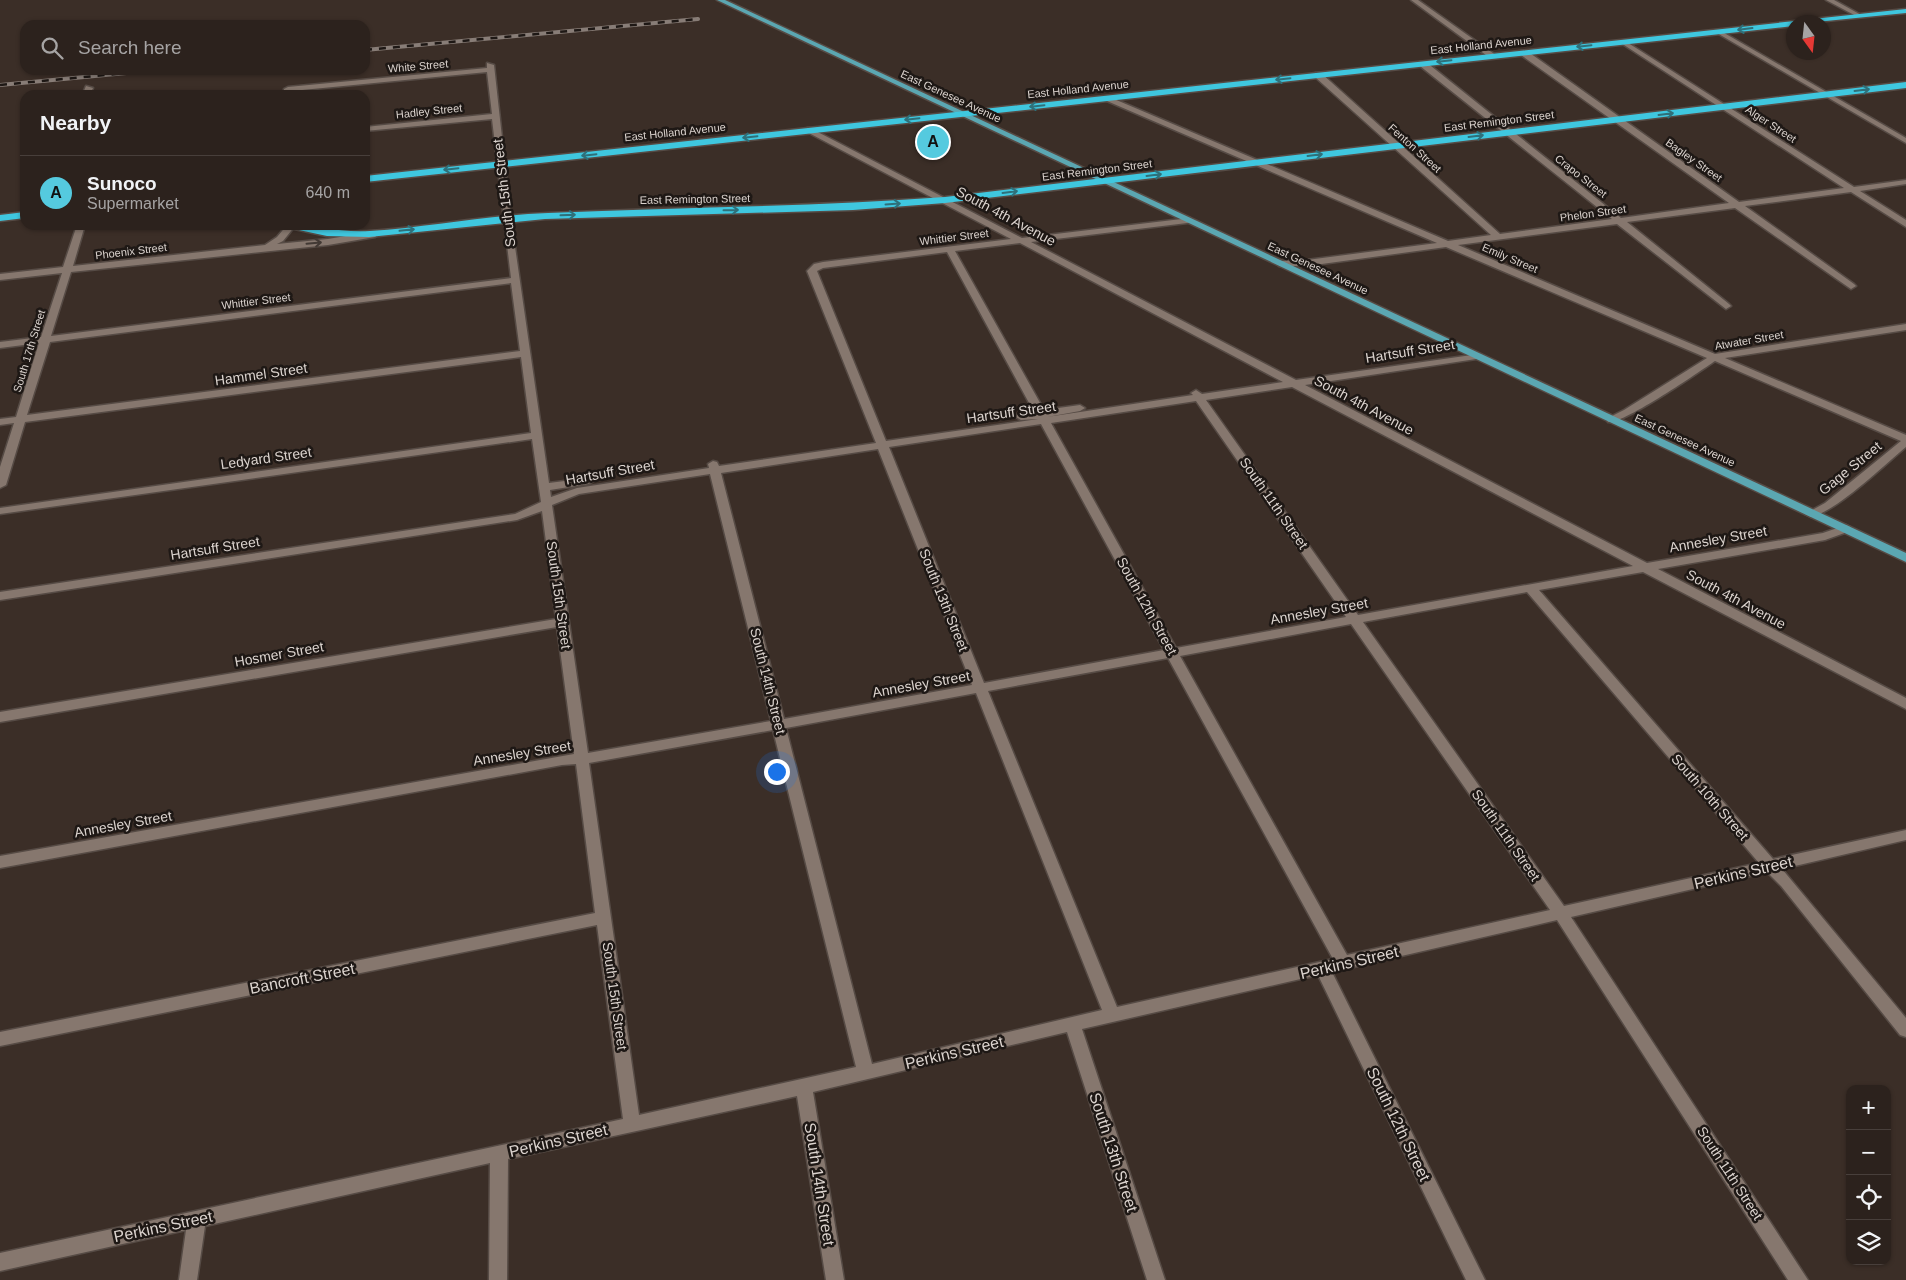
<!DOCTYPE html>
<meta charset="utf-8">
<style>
:root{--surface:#2c221d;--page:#342a26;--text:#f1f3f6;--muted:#a6a4a4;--line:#483f3b;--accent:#55cadf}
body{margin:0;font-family:Arial,sans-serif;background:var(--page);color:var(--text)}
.controls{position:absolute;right:15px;bottom:15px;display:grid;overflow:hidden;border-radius:10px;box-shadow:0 1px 4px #0004}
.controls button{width:45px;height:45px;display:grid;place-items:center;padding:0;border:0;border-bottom:1px solid var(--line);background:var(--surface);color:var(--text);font:25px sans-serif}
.compass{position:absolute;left:1786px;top:15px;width:45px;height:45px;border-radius:50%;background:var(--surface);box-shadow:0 1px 4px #0004;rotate:165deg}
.you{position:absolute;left:776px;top:771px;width:18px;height:18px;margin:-12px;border:4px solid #fff;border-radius:50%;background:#1a73e8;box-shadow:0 0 0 8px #1a73e833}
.badge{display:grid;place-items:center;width:32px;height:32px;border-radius:50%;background:var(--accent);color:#111;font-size:16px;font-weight:700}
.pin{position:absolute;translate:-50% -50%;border:2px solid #fff;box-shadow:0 1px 5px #0006}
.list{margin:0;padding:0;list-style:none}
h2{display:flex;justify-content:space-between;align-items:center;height:65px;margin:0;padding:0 20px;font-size:21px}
h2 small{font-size:16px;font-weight:400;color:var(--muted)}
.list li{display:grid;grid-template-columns:32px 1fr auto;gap:15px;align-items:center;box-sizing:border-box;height:75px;padding:0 20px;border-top:1px solid var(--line)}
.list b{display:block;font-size:19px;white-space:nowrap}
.list p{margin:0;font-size:16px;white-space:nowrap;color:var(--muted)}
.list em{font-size:16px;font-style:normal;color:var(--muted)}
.icon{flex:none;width:28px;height:28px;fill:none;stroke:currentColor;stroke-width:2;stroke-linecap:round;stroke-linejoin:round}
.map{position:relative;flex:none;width:1906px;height:1280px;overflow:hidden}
.search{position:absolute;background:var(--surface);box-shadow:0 1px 4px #0004;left:20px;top:20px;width:350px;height:55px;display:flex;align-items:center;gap:12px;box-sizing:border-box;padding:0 18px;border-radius:15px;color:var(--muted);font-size:19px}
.panel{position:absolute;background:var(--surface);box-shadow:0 1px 4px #0004;left:20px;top:90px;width:350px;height:140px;border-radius:15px}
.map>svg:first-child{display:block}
</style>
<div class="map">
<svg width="1906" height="1280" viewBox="0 0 1906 1280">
<rect width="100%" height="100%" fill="#3b2e27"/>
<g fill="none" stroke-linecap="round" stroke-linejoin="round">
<defs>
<g id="minor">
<path d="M1411,0H1418L1497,56L1490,58Z"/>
<path d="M1826,0H1834L1863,16L1858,17Z"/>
<path d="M1719,30L1906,138V143L1717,33L1716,32Z"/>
<path d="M1621,41H1625L1854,187L1906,180V184L1860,191L1906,220V227L1851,192L1745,206L1854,284L1856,286L1851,289L1735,208L1627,222L1729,304L1731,306L1726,309L1617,224L1458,245L1715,354L1906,324V330L1725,358L1906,435V447C1883,466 1837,511 1811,517L1805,514L1825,503L1901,441L1715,361C1699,372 1622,425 1608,422L1607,420L1608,418L1624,410L1707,358L1446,247L1307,266H1279V262L1282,261L1307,260L1437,243L1100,98L1107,96L1448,241L1491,235L1315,77V73H1321L1500,234L1612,219L1420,66V62H1426L1621,218L1729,203L1521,55V51H1527L1739,202L1844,188L1621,43Z"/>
<path d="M487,63L494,65L511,219L549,483L588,478L594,481L588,484L550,490L551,497L577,488L709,468L708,464L713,461L717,462L719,466L876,443L807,271L814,264L823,262L1011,239L807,132V128H810L1022,238L1190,218V222L1187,223L1031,242L1296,380L1479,354L1481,356L1476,359L1305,385L1647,563L1823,533L1846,525L1850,527L1852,529L1850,531L1825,540L1658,569L1906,698V709L1643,572L1539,590L1773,859L1906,830V840L1782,869L1906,1018V1037L1900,1035L1781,886L1767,872L1571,917L1808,1280H1788L1557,920L1332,972L1485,1280H1466L1318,975L1082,1029L1165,1280H1147L1067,1032L813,1092L844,1280H826L797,1096L508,1159L507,1280H489L490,1163L205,1226L197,1280H179L186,1230L0,1271V1253L623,1119L597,925L0,1046V1032L595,913L576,764L562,765L0,868V856L574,754L557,627L0,722V712L556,619L542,511L517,520L0,600V592L515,514L541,502L532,439L0,514V508L531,433L521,357L25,422L6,485L0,488V467L14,423L0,425V419L16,417L39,343L0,348V342L41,337L62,273L0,280V274L63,267L77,225H85L73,266L265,245L277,237L287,225L295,226L283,241L277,244L328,239L375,231L379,234L375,237L328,245L71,272L51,336L511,278L492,119L365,131V127L492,114L487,72L292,91V95H284V89L288,87L487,68ZM1020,243L1283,382L1202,394L1196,390L1191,393L1193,395L1047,417L1080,411L1085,408L1080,405L1044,410L955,251ZM947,252L1034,412L1017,415L1016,417L1021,420L1038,419L886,441L817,271L823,268ZM511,283L520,351L27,415L50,342ZM1292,387L1633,566L1358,615L1206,400ZM1196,401L1346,617L1176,648L1051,423ZM1041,424L1164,650L984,683L889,447ZM878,449L972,685L784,719L721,473ZM710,474L771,721L588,753L552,505L579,494ZM1527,592L1759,863L1564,906L1363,622ZM1351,624L1550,910L1347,955L1180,656ZM1168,658L1333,959L1117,1007L988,691ZM976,693L1102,1010L872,1064L786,728ZM773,730L856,1067L639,1115L589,763Z"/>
<path d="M86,86L93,88L90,95H82Z"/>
</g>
<path id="major" d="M717,0H725L1906,553V562Z"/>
<g id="highway">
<path d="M1906,9V13L1816,22H1794V26L365,182V176Z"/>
<path d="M1906,82V88L945,203L853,210L545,219L369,237L327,236L285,227L284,225C313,225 341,233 370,231C430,227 488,215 548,213C680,207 813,207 945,197Z"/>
<path d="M25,212V218L0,221V215Z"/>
</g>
</defs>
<use href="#minor" stroke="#564b45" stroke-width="3"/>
<use href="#major" stroke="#564b45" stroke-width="3"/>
<use href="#highway" stroke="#564b45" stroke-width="3"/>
<use href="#minor" fill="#86776e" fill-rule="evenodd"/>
<use href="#major" fill="#5ba7b2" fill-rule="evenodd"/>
<use href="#highway" fill="#3fc7df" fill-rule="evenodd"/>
<defs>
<g id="rail">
<path d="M365,50L698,19"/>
<path d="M0,85L158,70"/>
</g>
</defs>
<use href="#rail" stroke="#887d77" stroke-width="4"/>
<use href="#rail" stroke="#1e1815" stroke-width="2.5" stroke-dasharray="7" stroke-linecap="butt"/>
</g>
<defs><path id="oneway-shaft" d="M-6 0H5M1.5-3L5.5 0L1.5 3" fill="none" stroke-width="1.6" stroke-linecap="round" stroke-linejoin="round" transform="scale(1.25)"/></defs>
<g stroke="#2e707a">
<use href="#oneway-shaft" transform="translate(1745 29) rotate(173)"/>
<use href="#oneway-shaft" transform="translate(1584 46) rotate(174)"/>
<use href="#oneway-shaft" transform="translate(1444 61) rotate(174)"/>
<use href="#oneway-shaft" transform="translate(1283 79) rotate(174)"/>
<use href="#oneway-shaft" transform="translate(1862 90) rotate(-7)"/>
<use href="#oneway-shaft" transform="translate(1037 106) rotate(174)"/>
<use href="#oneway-shaft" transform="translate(1666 114) rotate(-7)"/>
<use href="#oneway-shaft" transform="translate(912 119) rotate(174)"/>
<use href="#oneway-shaft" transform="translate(1476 136) rotate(-7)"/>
<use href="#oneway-shaft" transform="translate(750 137) rotate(174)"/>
<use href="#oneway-shaft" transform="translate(589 155) rotate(174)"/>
<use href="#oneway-shaft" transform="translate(1315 155) rotate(-7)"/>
<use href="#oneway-shaft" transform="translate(451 169) rotate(174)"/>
<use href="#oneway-shaft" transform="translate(1154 175) rotate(-7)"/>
<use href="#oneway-shaft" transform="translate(1010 192) rotate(-7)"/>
<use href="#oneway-shaft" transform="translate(893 204) rotate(-4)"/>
<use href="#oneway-shaft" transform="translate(731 210) rotate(-1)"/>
<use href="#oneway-shaft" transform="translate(568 215) rotate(-2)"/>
<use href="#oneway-shaft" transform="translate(407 230) rotate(-6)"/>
</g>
<use stroke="#423934" href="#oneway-shaft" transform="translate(314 243) rotate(-5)"/>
<g text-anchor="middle" stroke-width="5" stroke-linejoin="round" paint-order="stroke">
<g font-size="11" fill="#dbd3ce" stroke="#1e1815">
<text transform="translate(1481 45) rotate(-6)" y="4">East Holland Avenue</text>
<text transform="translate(418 66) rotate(-5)" y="4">White Street</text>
<text transform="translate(1078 89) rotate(-6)" y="4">East Holland Avenue</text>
<text transform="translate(951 96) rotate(25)" y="4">East Genesee Avenue</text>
<text transform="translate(429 111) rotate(-6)" y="4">Hadley Street</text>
<text transform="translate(1499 121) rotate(-7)" y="4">East Remington Street</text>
<text transform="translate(1771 124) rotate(33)" y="4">Alger Street</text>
<text transform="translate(675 132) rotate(-6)" y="4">East Holland Avenue</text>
<text transform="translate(1415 148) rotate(42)" y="4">Fenton Street</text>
<text transform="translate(1694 160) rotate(35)" y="4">Bagley Street</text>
<text transform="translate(1097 170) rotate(-7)" y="4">East Remington Street</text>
<text transform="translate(1581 176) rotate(38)" y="4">Crapo Street</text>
<text transform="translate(695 199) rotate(-1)" y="4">East Remington Street</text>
<text transform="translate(1593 213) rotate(-8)" y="4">Phelon Street</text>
<text transform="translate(954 237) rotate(-7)" y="4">Whittier Street</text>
<text transform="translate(131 251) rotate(-7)" y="4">Phoenix Street</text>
<text transform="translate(1510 258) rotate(23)" y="4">Emily Street</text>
<text transform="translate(1318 268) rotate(25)" y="4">East Genesee Avenue</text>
<text transform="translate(256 301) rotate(-7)" y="4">Whittier Street</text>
<text transform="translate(1749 340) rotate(-10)" y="4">Atwater Street</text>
<text transform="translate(29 351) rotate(-73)" y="4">South 17th Street</text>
<text transform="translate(1685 440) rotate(25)" y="4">East Genesee Avenue</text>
</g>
<g font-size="14" fill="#dbd3ce" stroke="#1e1815">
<text transform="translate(504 193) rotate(-97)" y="5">South 15th Street</text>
<text transform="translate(1006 216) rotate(28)" y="5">South 4th Avenue</text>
<text transform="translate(1410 351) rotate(-9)" y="5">Hartsuff Street</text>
<text transform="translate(261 374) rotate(-8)" y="5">Hammel Street</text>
<text transform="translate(1364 405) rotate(28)" y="5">South 4th Avenue</text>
<text transform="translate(1011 412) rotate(-8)" y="5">Hartsuff Street</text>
<text transform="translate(266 458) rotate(-8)" y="5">Ledyard Street</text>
<text transform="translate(1850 468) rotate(-39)" y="5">Gage Street</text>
<text transform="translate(610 472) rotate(-10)" y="5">Hartsuff Street</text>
<text transform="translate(1274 503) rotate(55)" y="5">South 11th Street</text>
<text transform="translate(1718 539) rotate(-10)" y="5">Annesley Street</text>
<text transform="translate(215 548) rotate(-9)" y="5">Hartsuff Street</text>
<text transform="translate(559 595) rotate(82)" y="5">South 15th Street</text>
<text transform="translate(1736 599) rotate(28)" y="5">South 4th Avenue</text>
<text transform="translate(944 600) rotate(68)" y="5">South 13th Street</text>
<text transform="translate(1147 606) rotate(61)" y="5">South 12th Street</text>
<text transform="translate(1319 611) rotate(-10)" y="5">Annesley Street</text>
<text transform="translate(279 654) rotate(-10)" y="5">Hosmer Street</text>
<text transform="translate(768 681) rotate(76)" y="5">South 14th Street</text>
<text transform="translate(921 684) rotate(-10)" y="5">Annesley Street</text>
<text transform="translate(522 753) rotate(-9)" y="5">Annesley Street</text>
<text transform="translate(1710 797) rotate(49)" y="5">South 10th Street</text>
<text transform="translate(123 824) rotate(-10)" y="5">Annesley Street</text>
<text transform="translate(1506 835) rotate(55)" y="5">South 11th Street</text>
<text transform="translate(615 996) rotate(82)" y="5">South 15th Street</text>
<text transform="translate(1730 1173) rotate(57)" y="5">South 11th Street</text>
</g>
<g font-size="16" fill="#dbd3ce" stroke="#1e1815">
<text transform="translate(1743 872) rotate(-13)" y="6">Perkins Street</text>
<text transform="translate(1349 962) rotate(-13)" y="6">Perkins Street</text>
<text transform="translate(302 978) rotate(-11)" y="6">Bancroft Street</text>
<text transform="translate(954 1052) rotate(-13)" y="6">Perkins Street</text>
<text transform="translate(1399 1124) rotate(64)" y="6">South 12th Street</text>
<text transform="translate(558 1140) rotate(-13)" y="6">Perkins Street</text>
<text transform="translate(1114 1152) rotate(72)" y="6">South 13th Street</text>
<text transform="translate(820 1184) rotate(81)" y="6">South 14th Street</text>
<text transform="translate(163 1226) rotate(-12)" y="6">Perkins Street</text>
</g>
</g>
</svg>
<div class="controls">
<button>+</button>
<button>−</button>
<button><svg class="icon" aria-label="locate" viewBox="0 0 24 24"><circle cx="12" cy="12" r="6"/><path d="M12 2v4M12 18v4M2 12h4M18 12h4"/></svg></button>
<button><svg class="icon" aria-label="layers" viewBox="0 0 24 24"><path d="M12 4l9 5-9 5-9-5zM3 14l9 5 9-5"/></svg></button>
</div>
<svg class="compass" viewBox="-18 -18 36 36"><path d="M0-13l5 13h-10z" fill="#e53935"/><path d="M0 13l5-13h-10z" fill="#a6a4a4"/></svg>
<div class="you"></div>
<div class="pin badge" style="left:933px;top:142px">A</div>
<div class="search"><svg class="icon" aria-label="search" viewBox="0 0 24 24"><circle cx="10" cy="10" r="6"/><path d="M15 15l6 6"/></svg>Search here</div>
<section class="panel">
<h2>Nearby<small></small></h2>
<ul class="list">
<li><span class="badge">A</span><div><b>Sunoco</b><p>Supermarket</p></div><em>640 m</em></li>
</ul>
</section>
</div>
